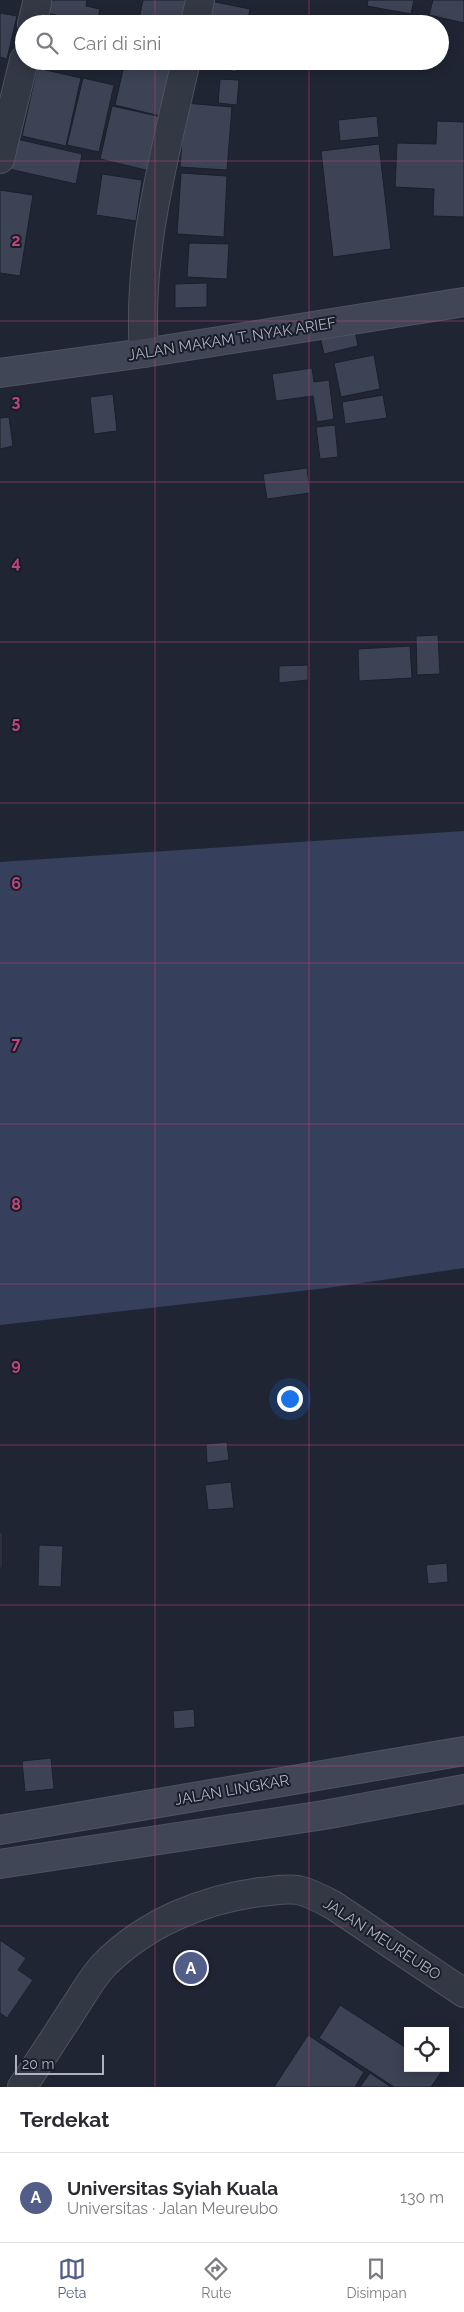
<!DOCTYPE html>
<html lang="id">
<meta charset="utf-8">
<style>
:root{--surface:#fff;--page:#f7f7f7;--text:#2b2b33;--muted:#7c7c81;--line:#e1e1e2;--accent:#535e88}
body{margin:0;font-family:Raleway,sans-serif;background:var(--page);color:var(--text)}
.controls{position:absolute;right:15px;bottom:15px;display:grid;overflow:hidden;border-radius:0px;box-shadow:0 2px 12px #0003}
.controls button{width:45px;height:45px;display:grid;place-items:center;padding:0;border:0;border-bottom:1px solid var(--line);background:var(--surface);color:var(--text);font:25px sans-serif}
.scale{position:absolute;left:15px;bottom:12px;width:89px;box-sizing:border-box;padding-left:5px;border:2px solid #adb2c2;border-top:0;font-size:14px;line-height:18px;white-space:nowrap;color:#adb2c2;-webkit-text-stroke:4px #191d29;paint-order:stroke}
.you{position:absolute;left:289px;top:1398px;width:18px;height:18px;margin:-12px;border:4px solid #fff;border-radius:50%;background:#1a73e8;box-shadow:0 0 0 8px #1a73e833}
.badge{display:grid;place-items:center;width:32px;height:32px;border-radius:50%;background:var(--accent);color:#fff;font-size:16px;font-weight:700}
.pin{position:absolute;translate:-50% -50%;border:2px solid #fff;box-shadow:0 1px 5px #0006}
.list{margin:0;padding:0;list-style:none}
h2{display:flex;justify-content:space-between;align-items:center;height:65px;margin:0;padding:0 20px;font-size:21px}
h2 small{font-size:16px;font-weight:400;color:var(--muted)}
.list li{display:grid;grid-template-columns:32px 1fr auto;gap:15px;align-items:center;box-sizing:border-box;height:90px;padding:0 20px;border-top:1px solid var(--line)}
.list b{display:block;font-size:19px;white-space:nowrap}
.list p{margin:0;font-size:16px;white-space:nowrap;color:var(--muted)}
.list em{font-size:16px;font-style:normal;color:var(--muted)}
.icon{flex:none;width:28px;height:28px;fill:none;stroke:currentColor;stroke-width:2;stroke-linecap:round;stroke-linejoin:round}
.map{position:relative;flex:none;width:464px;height:2087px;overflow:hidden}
.search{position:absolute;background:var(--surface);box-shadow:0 2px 12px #0003;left:15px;right:15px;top:15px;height:55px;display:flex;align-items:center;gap:12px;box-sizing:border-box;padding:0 18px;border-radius:28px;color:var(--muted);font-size:19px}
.sheet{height:155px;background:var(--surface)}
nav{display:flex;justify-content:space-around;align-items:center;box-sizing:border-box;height:70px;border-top:1px solid var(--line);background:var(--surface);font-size:14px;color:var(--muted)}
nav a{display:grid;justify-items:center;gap:2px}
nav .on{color:var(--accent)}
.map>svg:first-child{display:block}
</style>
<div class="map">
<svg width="464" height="2087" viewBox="0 0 464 2087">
<rect width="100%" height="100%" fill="#202534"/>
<path fill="#36405c" d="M464,831V1268L327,1288L0,1325V862Z"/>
<g fill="#3c4354" stroke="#1b1f2b">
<path d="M44,0H87L86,6L100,9L97,24H54L56,15L41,12Z"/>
<path d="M143,0H192L187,24H138Z"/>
<path d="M368,0H414L411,14L367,6Z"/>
<path d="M433,0H464V23L429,15Z"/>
<path d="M210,1L250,9L247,24H205Z"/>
<path d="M0,13L17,16L7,59L0,57Z"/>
<path d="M125,61H146L172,67L160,116L115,105Z"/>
<path d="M197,61H238L236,72L197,63Z"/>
<path d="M37,68L81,78L66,146L22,136Z"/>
<path d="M83,78L114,85L99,152L67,145Z"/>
<path d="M220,79L239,80L237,105L218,103Z"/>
<path d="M185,103L232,107L227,170L180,167Z"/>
<path d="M112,106L162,117L150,171L100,159Z"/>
<path d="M377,116L379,137L340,141L338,120Z"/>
<path d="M437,121L464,122V217L433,216L434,189L395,187L397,143L436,144Z"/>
<path d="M8,137L82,154L76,184L0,167Z"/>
<path d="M379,144L391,249L333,257L321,151Z"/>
<path d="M181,173L227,176L224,237L177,234Z"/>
<path d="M102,174L142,180L136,221L96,215Z"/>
<path d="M0,190L33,195L20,276L0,273Z"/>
<path d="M189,243L229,244L227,279L187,277Z"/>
<path d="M207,283V307L175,308V284Z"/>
<path d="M353,321L358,346L324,354L318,329Z"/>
<path d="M374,355L380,389L341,397L334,363Z"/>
<path d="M312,368L314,382L329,380L334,419L317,422L313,396L276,401L272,374Z"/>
<path d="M113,394L117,431L94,434L90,397Z"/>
<path d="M383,395L387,418L345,424L342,402Z"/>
<path d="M9,417L13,446L0,449V418Z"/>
<path d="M335,425L338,457L320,459L316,427Z"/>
<path d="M307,468L310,493L267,499L263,474Z"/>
<path d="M438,635L440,674L417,675L416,636Z"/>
<path d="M410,646L412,678L359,681L358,649Z"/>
<path d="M308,665V680L279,683V666Z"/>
<path d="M227,1442L229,1460L207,1463L206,1444Z"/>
<path d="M231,1482L234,1508L208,1510L205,1485Z"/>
<rect x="0" y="1532" width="2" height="36"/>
<path d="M39,1545L63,1546L61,1587L38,1586Z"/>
<path d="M447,1563L448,1582L428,1584L426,1565Z"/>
<path d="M194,1709L195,1727L174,1729L173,1711Z"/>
<path d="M51,1758L54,1789L25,1792L22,1761Z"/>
<path d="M0,1940L26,1958L18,1970L33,1980L7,2018L0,2013Z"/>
<path d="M340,2005L408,2049V2068H438L442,2071L431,2087H394L319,2038Z"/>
<path d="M308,2035L364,2072L355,2087H274Z"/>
<path d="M370,2073L391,2087H360Z"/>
</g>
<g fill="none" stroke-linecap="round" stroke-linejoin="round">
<defs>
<g id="street">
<path d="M32,24L37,3"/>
<path d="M195,24L200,0"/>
<path d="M0,159L24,60"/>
<path d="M144,353C137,255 164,157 186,61"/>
<path d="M22,2087C40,2061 57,2034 74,2008C84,1993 93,1976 105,1964C146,1923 204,1899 260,1892C273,1891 286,1888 298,1890C311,1893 322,1899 333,1905L464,1993"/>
</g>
<g id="secondary">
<path d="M0,373L144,353L464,302"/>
<path d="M0,1830L464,1751"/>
<path d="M0,1864L324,1815L464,1789"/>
</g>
</defs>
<use href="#street" stroke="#4e5260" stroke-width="30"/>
<use href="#secondary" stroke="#4e5260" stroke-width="30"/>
<use href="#street" stroke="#333845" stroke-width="28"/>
<use href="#secondary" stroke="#414657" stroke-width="28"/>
</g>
<path fill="none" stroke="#bc467a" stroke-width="1" stroke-opacity="0.55" d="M155,0V24M309,0V24M155,61V2087M309,61V2087M0,161H464M0,321H464M0,482H464M0,642H464M0,803H464M0,963H464M0,1124H464M0,1284H464M0,1445H464M0,1605H464M0,1766H464M0,1926H464"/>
<g text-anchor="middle" stroke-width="4" stroke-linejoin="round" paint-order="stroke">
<g font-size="15" fill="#adb2c2" stroke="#191d29">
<text transform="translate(232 339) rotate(-9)" y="5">JALAN MAKAM T. NYAK ARIEF</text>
<text transform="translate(232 1790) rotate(-10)" y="5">JALAN LINGKAR</text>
<text transform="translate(382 1939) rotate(33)" y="5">JALAN MEUREUBO</text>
</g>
</g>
<g font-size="16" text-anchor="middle" font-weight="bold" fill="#bc467a" stroke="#191d29" stroke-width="4" stroke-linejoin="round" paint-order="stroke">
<text x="16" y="246">2</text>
<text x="16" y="407">3</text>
<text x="16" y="568">4</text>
<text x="16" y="728">5</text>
<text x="16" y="889">6</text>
<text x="16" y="1049">7</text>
<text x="16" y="1210">8</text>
<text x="16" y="1370">9</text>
</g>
</svg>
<div class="controls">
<button><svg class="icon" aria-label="locate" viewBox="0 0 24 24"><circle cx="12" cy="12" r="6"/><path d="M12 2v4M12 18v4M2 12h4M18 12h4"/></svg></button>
</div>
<div class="scale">20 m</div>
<div class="you"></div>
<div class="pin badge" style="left:191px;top:1968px">A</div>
<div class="search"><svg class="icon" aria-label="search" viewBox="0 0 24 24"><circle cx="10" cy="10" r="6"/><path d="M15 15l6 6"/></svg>Cari di sini</div>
</div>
<section class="sheet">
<h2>Terdekat<small></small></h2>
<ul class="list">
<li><span class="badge">A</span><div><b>Universitas Syiah Kuala</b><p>Universitas · Jalan Meureubo</p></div><em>130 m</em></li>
</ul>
</section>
<nav>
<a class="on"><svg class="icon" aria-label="map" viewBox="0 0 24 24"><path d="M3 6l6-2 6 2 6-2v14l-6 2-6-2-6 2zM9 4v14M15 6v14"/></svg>Peta</a>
<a><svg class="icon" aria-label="directions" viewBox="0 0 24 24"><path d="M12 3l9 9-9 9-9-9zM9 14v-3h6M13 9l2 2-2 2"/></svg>Rute</a>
<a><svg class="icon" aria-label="saved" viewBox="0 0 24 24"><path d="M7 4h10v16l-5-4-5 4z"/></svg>Disimpan</a>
</nav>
